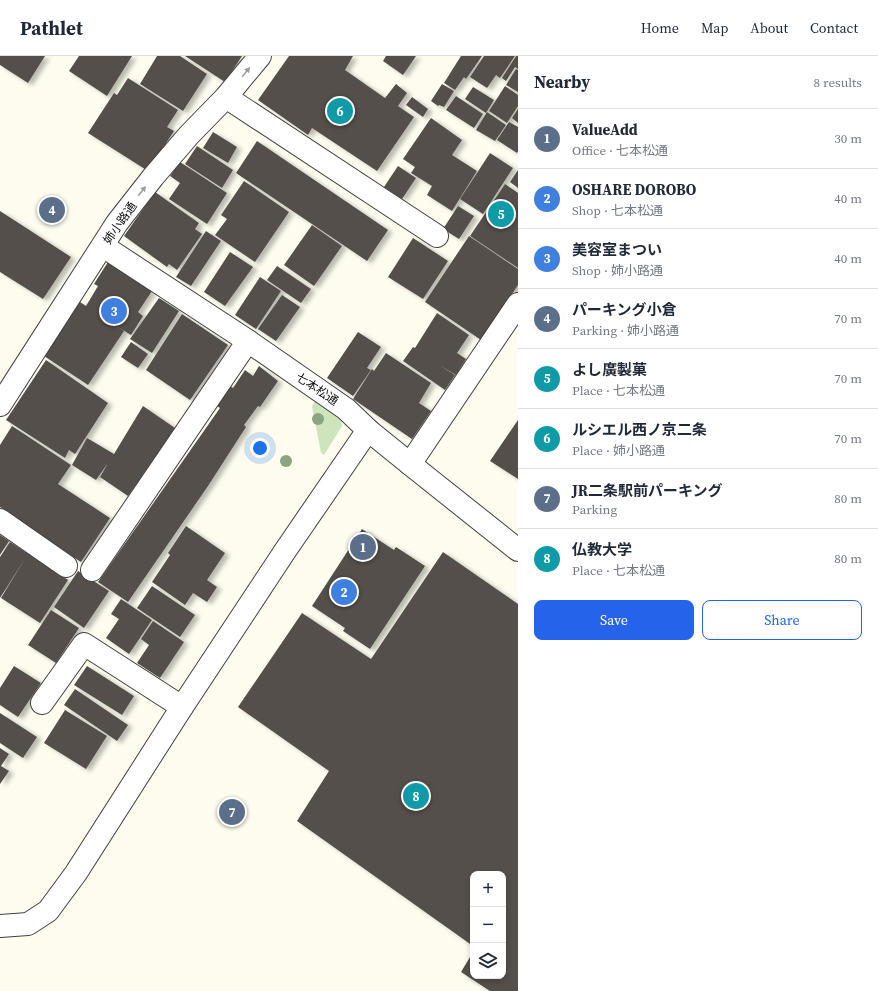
<!DOCTYPE html>
<meta charset="utf-8">
<style>
:root{--surface:#fff;--page:#f2f2f3;--text:#1f2937;--muted:#747a83;--line:#e0e1e3;--accent:#2563eb}
body{margin:0;font-family:"Source Serif 4","Noto Sans JP",serif;background:var(--page);color:var(--text)}
.controls{position:absolute;right:12px;bottom:12px;display:grid;overflow:hidden;border-radius:8px;box-shadow:0 2px 6px #0003}
.controls button{width:36px;height:36px;display:grid;place-items:center;padding:0;border:0;border-bottom:1px solid var(--line);background:var(--surface);color:var(--text);font:20px sans-serif}
.you{position:absolute;left:260px;top:392px;width:14px;height:14px;margin:-10px;border:3px solid #fff;border-radius:50%;background:#1a73e8;box-shadow:0 0 0 6px #1a73e833}
.badge{display:grid;place-items:center;width:26px;height:26px;border-radius:50%;background:var(--accent);color:#fff;font-size:13px;font-weight:700}
.pin{position:absolute;translate:-50% -50%;border:2px solid #fff;box-shadow:0 1px 4px #0006}
.list{margin:0;padding:0;list-style:none}
h2{display:flex;justify-content:space-between;align-items:center;height:52px;margin:0;padding:0 16px;font-size:17px}
h2 small{font-size:13px;font-weight:400;color:var(--muted)}
.list li{display:grid;grid-template-columns:26px 1fr auto;gap:12px;align-items:center;box-sizing:border-box;height:60px;padding:0 16px;border-top:1px solid var(--line)}
.list b{display:block;font-size:15px;white-space:nowrap}
.list p{margin:0;font-size:13px;white-space:nowrap;color:var(--muted)}
.list em{font-size:13px;font-style:normal;color:var(--muted)}
.actions{display:flex;gap:8px;padding:12px 16px}
.actions a{flex:1;padding:9px 0;border:1px solid var(--accent);border-radius:8px;text-align:center;font-size:14px;color:var(--accent)}
.actions .main{background:var(--accent);color:#fff}
.icon{flex:none;width:22px;height:22px;fill:none;stroke:currentColor;stroke-width:2;stroke-linecap:round;stroke-linejoin:round}
.map{position:relative;flex:none;width:518px;height:935px;overflow:hidden}
header{display:flex;align-items:center;gap:24px;box-sizing:border-box;height:56px;padding:0 20px;background:var(--surface);border-bottom:1px solid var(--line)}
header strong{font-size:19px}
nav{display:flex;gap:22px;margin-inline-start:auto;font-size:14px}
main{display:flex}
aside{flex:1;background:var(--surface)}
.map>svg:first-child{display:block}
</style>
<header>
<strong>Pathlet</strong>
<nav><a>Home</a><a>Map</a><a>About</a><a>Contact</a></nav>
</header>
<main>
<div class="map">
<svg width="518" height="935" viewBox="0 0 518 935">
<defs>
<filter id="shadow"><feDropShadow dx="4.5" dy="2.5" stdDeviation="2" flood-color="#0004"/></filter>
</defs>
<rect width="100%" height="100%" fill="#fdfcef"/>
<path fill="#cde4bc" d="M315,345L341,363L342,370L324,399L321,397L312,350Z"/>
<g fill="#544f4b" filter="url(#shadow)">
<path d="M0,0H45L28,27L0,9Z"/>
<path d="M79,0H132L107,40L69,15Z"/>
<path d="M157,0H180L207,18L183,55L140,28Z"/>
<path d="M185,0H242L225,26Z"/>
<path d="M289,0H353L345,14L385,42L396,28L407,37L398,50L414,61L377,115L312,72L308,79L258,44Z"/>
<path d="M386,0H416L403,19L383,5Z"/>
<path d="M461,0H482L466,23L464,21L455,34L444,27Z"/>
<path d="M484,0H515L500,22L496,19L487,32L470,21Z"/>
<path d="M516,0H518V13L515,11L506,25L502,22Z"/>
<path d="M516,13L518,14V36L506,29Z"/>
<path d="M128,22L178,54L167,71L174,75L148,115L88,77L114,37L117,39Z"/>
<path d="M442,28L454,35L444,51L439,49L438,50L431,45Z"/>
<path d="M505,30L518,39V50L507,67L489,55Z"/>
<path d="M473,31L494,44L486,57L465,43Z"/>
<path d="M456,40L483,58L474,72L446,54Z"/>
<path d="M412,41L428,53L423,61L406,49Z"/>
<path d="M518,53V67L512,62Z"/>
<path d="M487,56L506,69L495,85L476,74Z"/>
<path d="M431,62L462,84L452,99L477,115L452,155L427,139L432,130L411,117L415,111L403,103Z"/>
<path d="M509,66L518,71V95L517,97L497,84Z"/>
<path d="M213,76L237,91L228,107L203,92Z"/>
<path d="M257,85L388,174L367,205L236,117Z"/>
<path d="M197,90L233,114L222,132L185,108Z"/>
<path d="M490,97L513,112L483,158L460,143Z"/>
<path d="M180,106L227,137L207,168L169,143L180,127L170,120Z"/>
<path d="M398,110L416,122L402,143L384,131Z"/>
<path d="M518,114V132L510,126Z"/>
<path d="M244,125L289,156L255,206L215,179L227,163L221,159Z"/>
<path d="M505,128L518,137V212L470,180Z"/>
<path d="M155,136L199,167L195,173L202,178L177,214L169,208L167,211L124,180Z"/>
<path d="M458,150L474,160L459,183L443,173Z"/>
<path d="M0,155L71,201L43,243L0,216Z"/>
<path d="M312,169L342,190L314,230L284,209Z"/>
<path d="M206,175L221,185L191,230L176,221Z"/>
<path d="M469,180L518,213V229L481,284L425,246Z"/>
<path d="M413,182L448,205L423,243L388,221Z"/>
<path d="M230,196L253,211L225,250L204,236Z"/>
<path d="M108,206L152,235L138,256L143,260L131,279L113,268L124,275L88,329L44,300L80,246L86,250L98,230L94,228Z"/>
<path d="M277,210L311,233L301,247L267,224Z"/>
<path d="M260,221L281,235L256,273L235,259Z"/>
<path d="M282,239L300,251L276,285L258,273Z"/>
<path d="M159,242L179,255L152,297L130,283Z"/>
<path d="M437,257L469,279L457,297L466,303L456,319L439,309L455,319L445,334L403,305L413,291L415,292Z"/>
<path d="M182,258L228,289L190,344L146,314Z"/>
<path d="M358,276L381,291L367,312L371,314L353,340L327,322Z"/>
<path d="M131,286L148,298L138,312L121,301Z"/>
<path d="M386,297L431,327L419,347L431,355L412,383L353,343L372,313L374,315Z"/>
<path d="M46,304L108,347L75,398L69,394L65,402L6,364Z"/>
<path d="M259,310L278,325L260,351L258,350L244,369L246,371L208,430L128,546L98,526L220,352L214,348L227,328L233,332L245,314L253,320Z"/>
<path d="M143,350L175,372L128,440L100,421L108,407L96,424L72,409L87,382L114,398Z"/>
<path d="M518,364V423L490,405Z"/>
<path d="M12,370L71,409L58,428L110,462L81,506L2,455L3,453L0,451V389Z"/>
<path d="M186,470L225,497L207,524L217,531L207,546L193,537L185,549L152,526L170,499L168,497Z"/>
<path d="M362,473L394,494L396,491L425,510L370,593L343,575L345,572L312,550Z"/>
<path d="M0,479L9,485L0,499Z"/>
<path d="M10,486L68,524L40,567L1,542L26,501L0,542V501Z"/>
<path d="M443,496L518,548V935H490L461,916L473,896V920H503V818H473V890L297,765L329,715L238,651L302,557L371,603Z"/>
<path d="M78,515L109,535L84,572L54,551Z"/>
<path d="M152,530L195,559L180,581L137,552Z"/>
<path d="M121,543L152,564L129,598L106,582L119,563L111,558Z"/>
<path d="M51,554L79,572L56,607L28,589Z"/>
<path d="M153,565L184,586L160,622L137,607L149,589L141,583Z"/>
<path d="M14,610L41,627L18,661L0,649V632Z"/>
<path d="M87,610L134,640L122,659L74,629Z"/>
<path d="M75,633L128,669L117,685L64,649Z"/>
<path d="M65,654L107,680L86,713L44,687Z"/>
<path d="M0,657L37,681L23,702L0,687Z"/>
<path d="M0,692L9,698L1,710L9,715L0,728Z"/>
</g>
<g fill="none" stroke-linecap="round" stroke-linejoin="round">
<defs>
<g id="minor">
<path d="M226,41L437,180"/>
<path d="M103,190L248,285L346,353L368,374L410,408L518,494"/>
<path d="M0,349L117,167L153,121L189,79L226,41L260,0"/>
<path d="M410,408L518,248"/>
<path d="M0,464L66,510"/>
<path d="M92,514L248,285"/>
<path d="M42,647L84,588L182,651"/>
<path d="M0,870L28,868L48,855L76,817L182,651L285,495L368,374"/>
</g>
</defs>
<use href="#minor" stroke="#404040" stroke-width="24"/>
<use href="#minor" stroke="#fff" stroke-width="22"/>
</g>
<g fill="#8aa580">
<circle cx="318" cy="363" r="6"/>
<circle cx="286" cy="405" r="6"/>
</g>
<defs><path id="oneway-solid" d="M-6-.8H1V-3.2L6.5 0L1 3.2V.8H-6Z"/></defs>
<g fill="#9e9e9e">
<use href="#oneway-solid" transform="translate(246 16) rotate(-51)"/>
<use href="#oneway-solid" transform="translate(142 135) rotate(-52)"/>
</g>
<g text-anchor="middle" stroke-width="4" stroke-linejoin="round" paint-order="stroke">
<g font-size="12" fill="#0d0d0d" stroke="#fff">
<text transform="translate(120 167) rotate(-55)" y="4">姉小路通</text>
<text transform="translate(317 333) rotate(34)" y="4">七本松通</text>
</g>
</g>
</svg>
<div class="controls">
<button>+</button>
<button>−</button>
<button><svg class="icon" aria-label="layers" viewBox="0 0 24 24"><path d="M12 4l9 5-9 5-9-5zM3 14l9 5 9-5"/></svg></button>
</div>
<div class="you"></div>
<div class="pin badge" style="left:363px;top:491px;background:#5c6f8a">1</div>
<div class="pin badge" style="left:344px;top:536px;background:#3f7fe0">2</div>
<div class="pin badge" style="left:114px;top:255px;background:#3f7fe0">3</div>
<div class="pin badge" style="left:52px;top:154px;background:#5c6f8a">4</div>
<div class="pin badge" style="left:501px;top:158px;background:#0f9aa8">5</div>
<div class="pin badge" style="left:340px;top:55px;background:#0f9aa8">6</div>
<div class="pin badge" style="left:232px;top:756px;background:#5c6f8a">7</div>
<div class="pin badge" style="left:416px;top:740px;background:#0f9aa8">8</div>
</div>
<aside>
<h2>Nearby<small>8 results</small></h2>
<ul class="list">
<li><span class="badge" style="background:#5c6f8a">1</span><div><b>ValueAdd</b><p>Office · 七本松通</p></div><em>30 m</em></li>
<li><span class="badge" style="background:#3f7fe0">2</span><div><b>OSHARE DOROBO</b><p>Shop · 七本松通</p></div><em>40 m</em></li>
<li><span class="badge" style="background:#3f7fe0">3</span><div><b>美容室まつい</b><p>Shop · 姉小路通</p></div><em>40 m</em></li>
<li><span class="badge" style="background:#5c6f8a">4</span><div><b>パーキング小倉</b><p>Parking · 姉小路通</p></div><em>70 m</em></li>
<li><span class="badge" style="background:#0f9aa8">5</span><div><b>よし廣製菓</b><p>Place · 七本松通</p></div><em>70 m</em></li>
<li><span class="badge" style="background:#0f9aa8">6</span><div><b>ルシエル西ノ京二条</b><p>Place · 姉小路通</p></div><em>70 m</em></li>
<li><span class="badge" style="background:#5c6f8a">7</span><div><b>JR二条駅前パーキング</b><p>Parking</p></div><em>80 m</em></li>
<li><span class="badge" style="background:#0f9aa8">8</span><div><b>仏教大学</b><p>Place · 七本松通</p></div><em>80 m</em></li>
</ul>
<div class="actions"><a class="main">Save</a><a>Share</a></div>
</aside>
</main>
